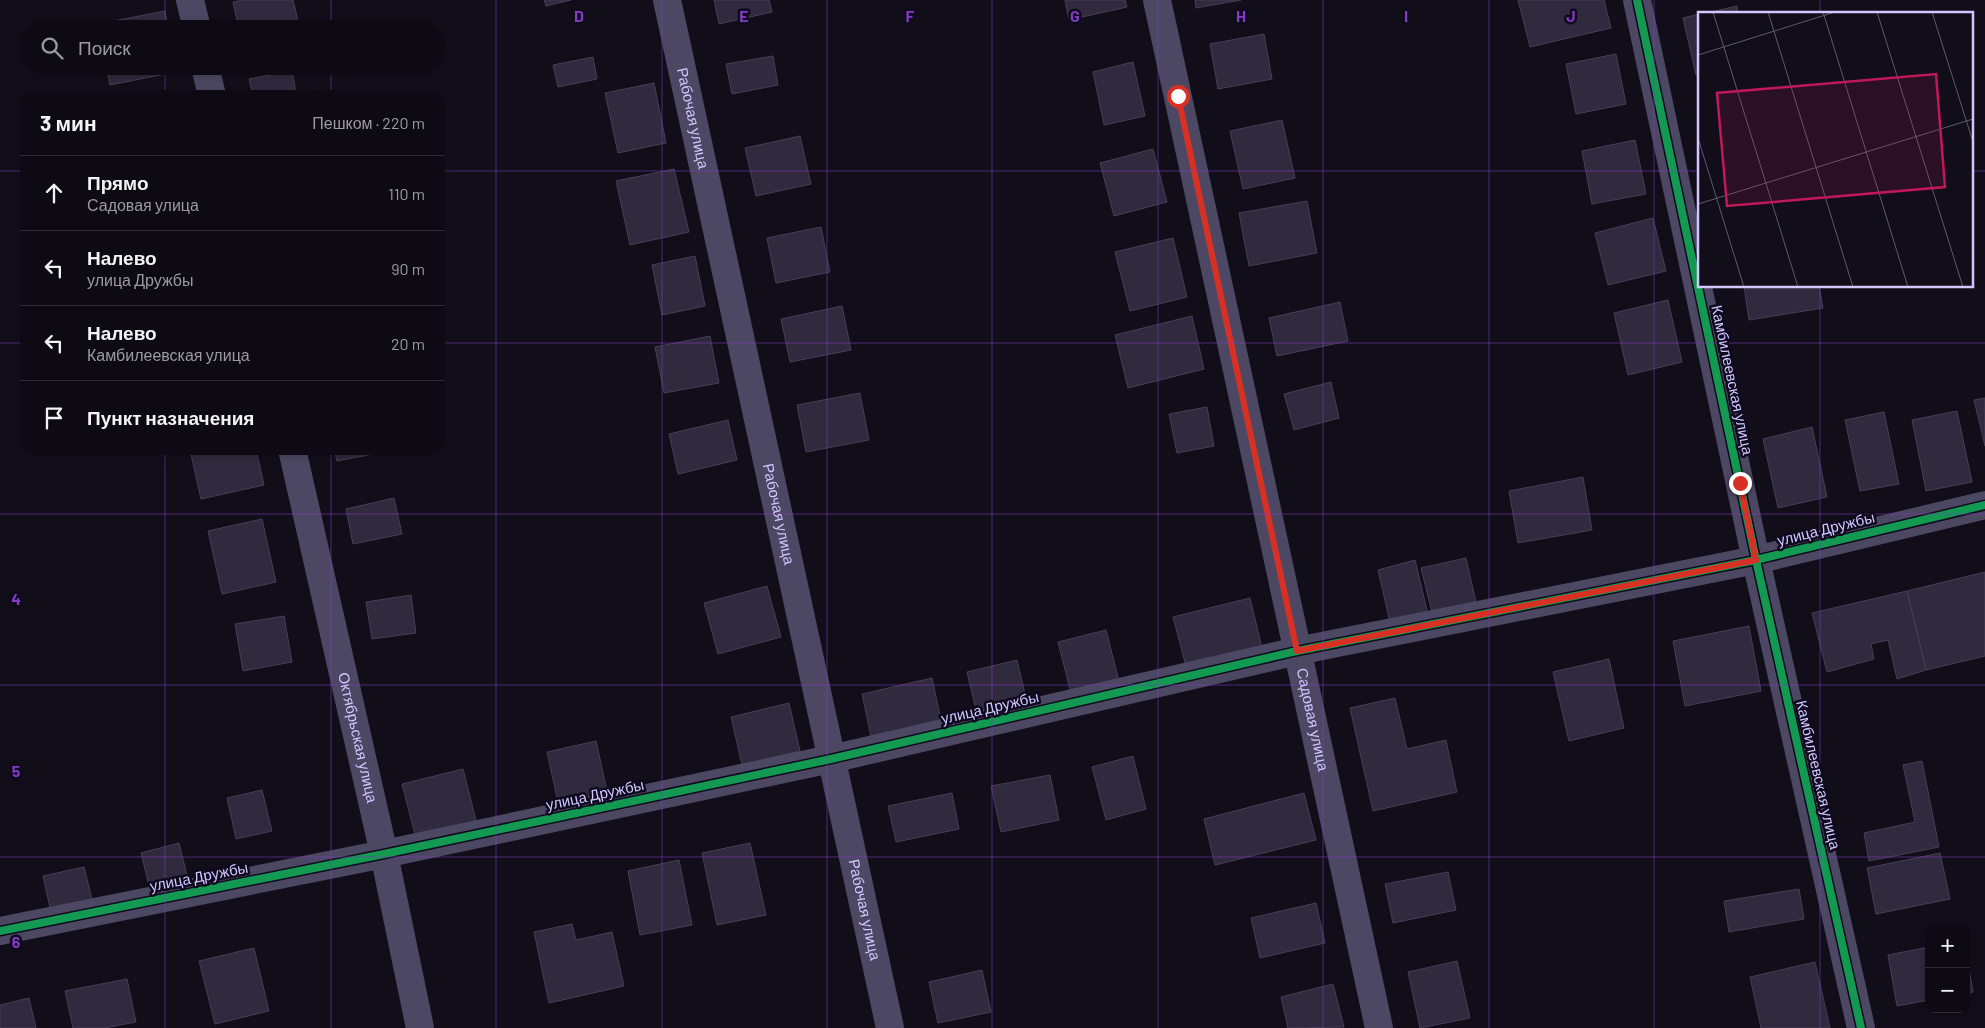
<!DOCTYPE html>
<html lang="ru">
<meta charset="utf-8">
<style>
:root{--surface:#0d0a13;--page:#16131c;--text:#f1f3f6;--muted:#9a9aa0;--line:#2d2b33}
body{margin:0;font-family:Barlow,sans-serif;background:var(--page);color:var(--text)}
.controls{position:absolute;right:15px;bottom:15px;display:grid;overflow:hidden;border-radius:10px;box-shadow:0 2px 8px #0003}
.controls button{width:45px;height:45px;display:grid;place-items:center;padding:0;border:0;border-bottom:1px solid var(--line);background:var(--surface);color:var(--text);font:25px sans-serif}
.stop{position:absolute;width:15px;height:15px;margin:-11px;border:4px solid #d93025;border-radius:50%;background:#fff}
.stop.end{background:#d93025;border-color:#fff;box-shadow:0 1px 5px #0008}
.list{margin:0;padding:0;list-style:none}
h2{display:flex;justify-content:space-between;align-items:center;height:65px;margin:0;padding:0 20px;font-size:21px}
h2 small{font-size:16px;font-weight:400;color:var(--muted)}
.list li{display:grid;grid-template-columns:32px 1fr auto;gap:15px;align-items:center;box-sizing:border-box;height:75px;padding:0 20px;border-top:1px solid var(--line)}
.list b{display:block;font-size:19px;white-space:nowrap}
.list p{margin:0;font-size:16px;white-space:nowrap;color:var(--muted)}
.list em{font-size:16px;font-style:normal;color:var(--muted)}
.icon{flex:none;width:28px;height:28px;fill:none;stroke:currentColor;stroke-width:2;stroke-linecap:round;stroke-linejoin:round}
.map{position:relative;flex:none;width:1985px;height:1028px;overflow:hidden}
.search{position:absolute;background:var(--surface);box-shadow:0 2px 8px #0003;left:20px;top:20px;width:425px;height:55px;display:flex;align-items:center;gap:12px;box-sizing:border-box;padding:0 18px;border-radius:28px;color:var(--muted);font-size:19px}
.panel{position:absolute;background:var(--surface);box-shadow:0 2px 8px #0003;left:20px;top:90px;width:425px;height:365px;border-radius:20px}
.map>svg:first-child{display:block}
</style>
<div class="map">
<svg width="1985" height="1028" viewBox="0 0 1985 1028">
<rect width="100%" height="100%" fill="#110e19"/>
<g fill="#2f2a3d" stroke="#453f58">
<path d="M243,0H293L300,29H239L233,2Z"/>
<path d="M544,0H571L546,6Z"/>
<path d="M714,0H769L772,12L719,24Z"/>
<path d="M1065,0H1125L1127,7L1069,20Z"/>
<path d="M1195,0H1241L1196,8Z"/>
<path d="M1518,0H1604L1611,28L1530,47Z"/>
<path d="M1737,6L1738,14H1702Z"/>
<path d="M165,11L168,29H99L98,24Z"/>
<path d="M1699,14V75H1696L1683,18Z"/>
<path d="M1264,34L1272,79L1218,89L1210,44Z"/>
<path d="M1616,54L1626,104L1576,114L1566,64Z"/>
<path d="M773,56L778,85L732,94L726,64Z"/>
<path d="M593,57L597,79L558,87L553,65Z"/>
<path d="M1133,62L1145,116L1104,125L1093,72Z"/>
<path d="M106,66H175L176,72L110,85Z"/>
<path d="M292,71L296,93L314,90L315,96H253L249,79Z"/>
<path d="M654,83L666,143L618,153L605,93Z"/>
<path d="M1282,120L1295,178L1243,189L1230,131Z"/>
<path d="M800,136L811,184L756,196L745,148Z"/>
<path d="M1635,140L1646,194L1592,204L1582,151Z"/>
<path d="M1153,149L1167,202L1114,216L1100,163Z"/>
<path d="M674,169L689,232L630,245L616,181Z"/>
<path d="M1307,201L1317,253L1249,266L1239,213Z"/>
<path d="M1653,218L1666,271L1608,285L1595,233Z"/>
<path d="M821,227L830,272L776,283L767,238Z"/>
<path d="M1173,238L1187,297L1130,311L1115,252Z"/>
<path d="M695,256L705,306L662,315L652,265Z"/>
<path d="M1744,286H1819L1823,308L1749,320Z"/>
<path d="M1668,300L1682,362L1628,375L1614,313Z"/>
<path d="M1340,302L1348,341L1277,356L1269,318Z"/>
<path d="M842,306L851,350L790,362L781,319Z"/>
<path d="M1192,316L1204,369L1128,388L1115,335Z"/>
<path d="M710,336L719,383L664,393L655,347Z"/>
<path d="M1331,382L1339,418L1294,430L1284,394Z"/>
<path d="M860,393L869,440L806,452L797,405Z"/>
<path d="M1985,398V446L1974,400Z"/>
<path d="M1207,407L1214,446L1177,453L1169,414Z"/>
<path d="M1957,411L1972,482L1926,491L1912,420Z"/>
<path d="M1884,412L1899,484L1860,491L1845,420Z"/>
<path d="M728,420L737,460L678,474L669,434Z"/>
<path d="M1812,427L1827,497L1778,508L1763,439Z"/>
<path d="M196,449H256L264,485L201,499L190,450Z"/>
<path d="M334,449H394V450L337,461Z"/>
<path d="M1583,477L1592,530L1518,543L1509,491Z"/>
<path d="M394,498L402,534L353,544L346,509Z"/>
<path d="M262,519L276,582L222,594L208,531Z"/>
<path d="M1466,558L1478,611L1434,621L1421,568Z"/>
<path d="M1415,560L1429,619L1391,627L1378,570Z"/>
<path d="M1985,572V656L1926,670L1907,591Z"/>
<path d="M767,586L781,637L718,654L704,603Z"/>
<path d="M1907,591L1926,670L1897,679L1888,640L1871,644L1874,659L1827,672L1812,613Z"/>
<path d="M411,595L416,633L372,639L366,602Z"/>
<path d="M1250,598L1264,656L1188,674L1173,617Z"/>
<path d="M284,616L292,662L243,671L235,624Z"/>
<path d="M1749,626L1761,691L1685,706L1673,641Z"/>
<path d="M1106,630L1120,685L1072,697L1058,642Z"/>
<path d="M1609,659L1624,728L1569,741L1553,672Z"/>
<path d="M1017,660L1028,707L978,718L967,672Z"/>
<path d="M932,678L942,725L872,741L862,694Z"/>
<path d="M1395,698L1407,749L1446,740L1457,792L1373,811L1350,708Z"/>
<path d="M789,703L800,751L742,765L731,717Z"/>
<path d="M596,741L609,800L560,811L547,752Z"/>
<path d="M1133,756L1146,809L1106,820L1092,767Z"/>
<path d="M1922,761L1939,847L1869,861L1864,833L1915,822L1903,765Z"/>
<path d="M463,769L478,828L417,842L402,784Z"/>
<path d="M1050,775L1059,820L1001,832L991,786Z"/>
<path d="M262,790L272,831L236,839L227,798Z"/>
<path d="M952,793L959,829L896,842L888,806Z"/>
<path d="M1304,793L1316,840L1215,865L1204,819Z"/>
<path d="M179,843L190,888L152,898L141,853Z"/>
<path d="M750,843L766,915L717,925L702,853Z"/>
<path d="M1940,853L1950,899L1876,914L1867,868Z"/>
<path d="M679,860L692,925L640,935L628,871Z"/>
<path d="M84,867L94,907L52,917L43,876Z"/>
<path d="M1448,872L1456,910L1393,923L1385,884Z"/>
<path d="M1799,889L1804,919L1729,932L1724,901Z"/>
<path d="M1316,903L1325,943L1260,958L1251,918Z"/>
<path d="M572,924L576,940L612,932L624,986L549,1003L534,932Z"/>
<path d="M1929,947V1000L1897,1006L1888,955Z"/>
<path d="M254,948L269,1011L215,1024L199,961Z"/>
<path d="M1966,951L1973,992L1966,993Z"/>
<path d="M1457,961L1470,1018L1420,1028L1408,972Z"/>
<path d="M1815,962L1830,1028H1761L1750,977Z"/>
<path d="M982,970L991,1012L938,1023L929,982Z"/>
<path d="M127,979L136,1022L105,1028H73L65,991Z"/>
<path d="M1333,984L1344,1027L1288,1028L1281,997Z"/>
<path d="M29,998L36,1028H0V1005Z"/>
</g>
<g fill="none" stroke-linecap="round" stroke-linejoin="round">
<g stroke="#4c4863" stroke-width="28">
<path d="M190,0L197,29"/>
<path id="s1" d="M667,0L890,1028"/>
<path id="s2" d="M1157,0L1379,1028"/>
<path d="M1637,0L1756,560L1861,1028"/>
<path d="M205,66L212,96"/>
<path id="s3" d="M292,449L384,854L420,1028"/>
<path d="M0,931L384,854L831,759L1297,651L1756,560L1985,505"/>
</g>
<defs>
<g id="cycleway">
<path d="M1637,0L1756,560L1861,1028"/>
<path d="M0,931L384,854L831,759L1297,651L1756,560L1985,505"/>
</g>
</defs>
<use href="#cycleway" stroke="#0f0a1d" stroke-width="11"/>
<use href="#cycleway" stroke="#139951" stroke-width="8"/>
</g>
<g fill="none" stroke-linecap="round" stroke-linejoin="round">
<path stroke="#d93025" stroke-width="6" d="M1178,96L1297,651L1756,560L1740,483"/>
</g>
<path fill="none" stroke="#843bc5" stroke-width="1" stroke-opacity="0.55" d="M165,0V29M331,0V29M496,0V1028M662,0V1028M827,0V1028M992,0V1028M1158,0V1028M1323,0V1028M1489,0V1028M1654,0V1028M1820,0V14M165,66V96M331,66V96M0,171H26M439,171H1699M1971,171H1985M1820,286V1028M0,343H26M439,343H1985M165,449V1028M331,449V1028M0,514H1985M0,685H1985M0,857H1985"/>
<g text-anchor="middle" stroke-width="5" stroke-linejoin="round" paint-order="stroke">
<g font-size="15" fill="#d1c6ff" stroke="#0f0a1d">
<text dy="5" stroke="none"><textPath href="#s1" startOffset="121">Рабочая улица</textPath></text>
<text transform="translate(1732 380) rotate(78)" y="5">Камбилеевская улица</text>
<text dy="5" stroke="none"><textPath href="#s1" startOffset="526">Рабочая улица</textPath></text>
<text transform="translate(1826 529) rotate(-14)" y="5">улица Дружбы</text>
<text transform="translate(990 708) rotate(-13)" y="5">улица Дружбы</text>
<text dy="5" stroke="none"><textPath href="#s2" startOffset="736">Садовая улица</textPath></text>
<text dy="5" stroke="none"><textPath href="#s3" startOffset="296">Октябрьская улица</textPath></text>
<text transform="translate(1818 775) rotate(77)" y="5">Камбилеевская улица</text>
<text transform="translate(595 795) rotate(-12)" y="5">улица Дружбы</text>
<text transform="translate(199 877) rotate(-11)" y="5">улица Дружбы</text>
<text dy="5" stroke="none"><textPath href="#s1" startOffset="931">Рабочая улица</textPath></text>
</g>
</g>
<g transform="translate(1698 12)">
<rect width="275" height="275" fill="#110e19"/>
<path fill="none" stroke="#5e5875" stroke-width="1" d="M15,0L100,275M70,0L155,275M125,0L210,275M179,0L265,275M234,0L275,130M0,43L137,0M0,126L46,275M0,192L275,107"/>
<path fill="#c2185b" fill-opacity="0.15" stroke="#c2185b" stroke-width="2.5" d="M238,62L247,175L29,194L19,81Z"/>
<rect width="275" height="275" fill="none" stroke="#d1c6ff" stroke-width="2.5"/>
</g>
<g font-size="16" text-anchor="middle" font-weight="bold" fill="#843bc5" stroke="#0f0a1d" stroke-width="5" stroke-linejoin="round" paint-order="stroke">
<text x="579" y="22">D</text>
<text x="744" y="22">E</text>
<text x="910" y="22">F</text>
<text x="1075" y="22">G</text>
<text x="1241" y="22">H</text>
<text x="1406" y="22">I</text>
<text x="1571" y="22">J</text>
<text x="16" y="605">4</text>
<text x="16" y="777">5</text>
<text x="16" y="948">6</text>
</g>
</svg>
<div class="controls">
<button>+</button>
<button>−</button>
</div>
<div class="stop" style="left:1178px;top:96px"></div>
<div class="stop end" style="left:1740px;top:483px"></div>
<div class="search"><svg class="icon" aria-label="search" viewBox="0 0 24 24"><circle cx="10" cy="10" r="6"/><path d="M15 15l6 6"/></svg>Поиск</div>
<section class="panel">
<h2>3 мин<small>Пешком · 220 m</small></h2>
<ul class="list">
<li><svg class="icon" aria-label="ahead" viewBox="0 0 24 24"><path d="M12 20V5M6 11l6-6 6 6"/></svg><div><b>Прямо</b><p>Садовая улица</p></div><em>110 m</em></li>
<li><svg class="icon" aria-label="left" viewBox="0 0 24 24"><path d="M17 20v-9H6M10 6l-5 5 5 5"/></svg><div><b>Налево</b><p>улица Дружбы</p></div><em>90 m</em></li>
<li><svg class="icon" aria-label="left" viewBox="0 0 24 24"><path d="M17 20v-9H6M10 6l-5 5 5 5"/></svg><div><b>Налево</b><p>Камбилеевская улица</p></div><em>20 m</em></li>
<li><svg class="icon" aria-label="arrive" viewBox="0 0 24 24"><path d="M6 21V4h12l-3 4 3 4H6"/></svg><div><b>Пункт назначения</b></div></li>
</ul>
</section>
</div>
